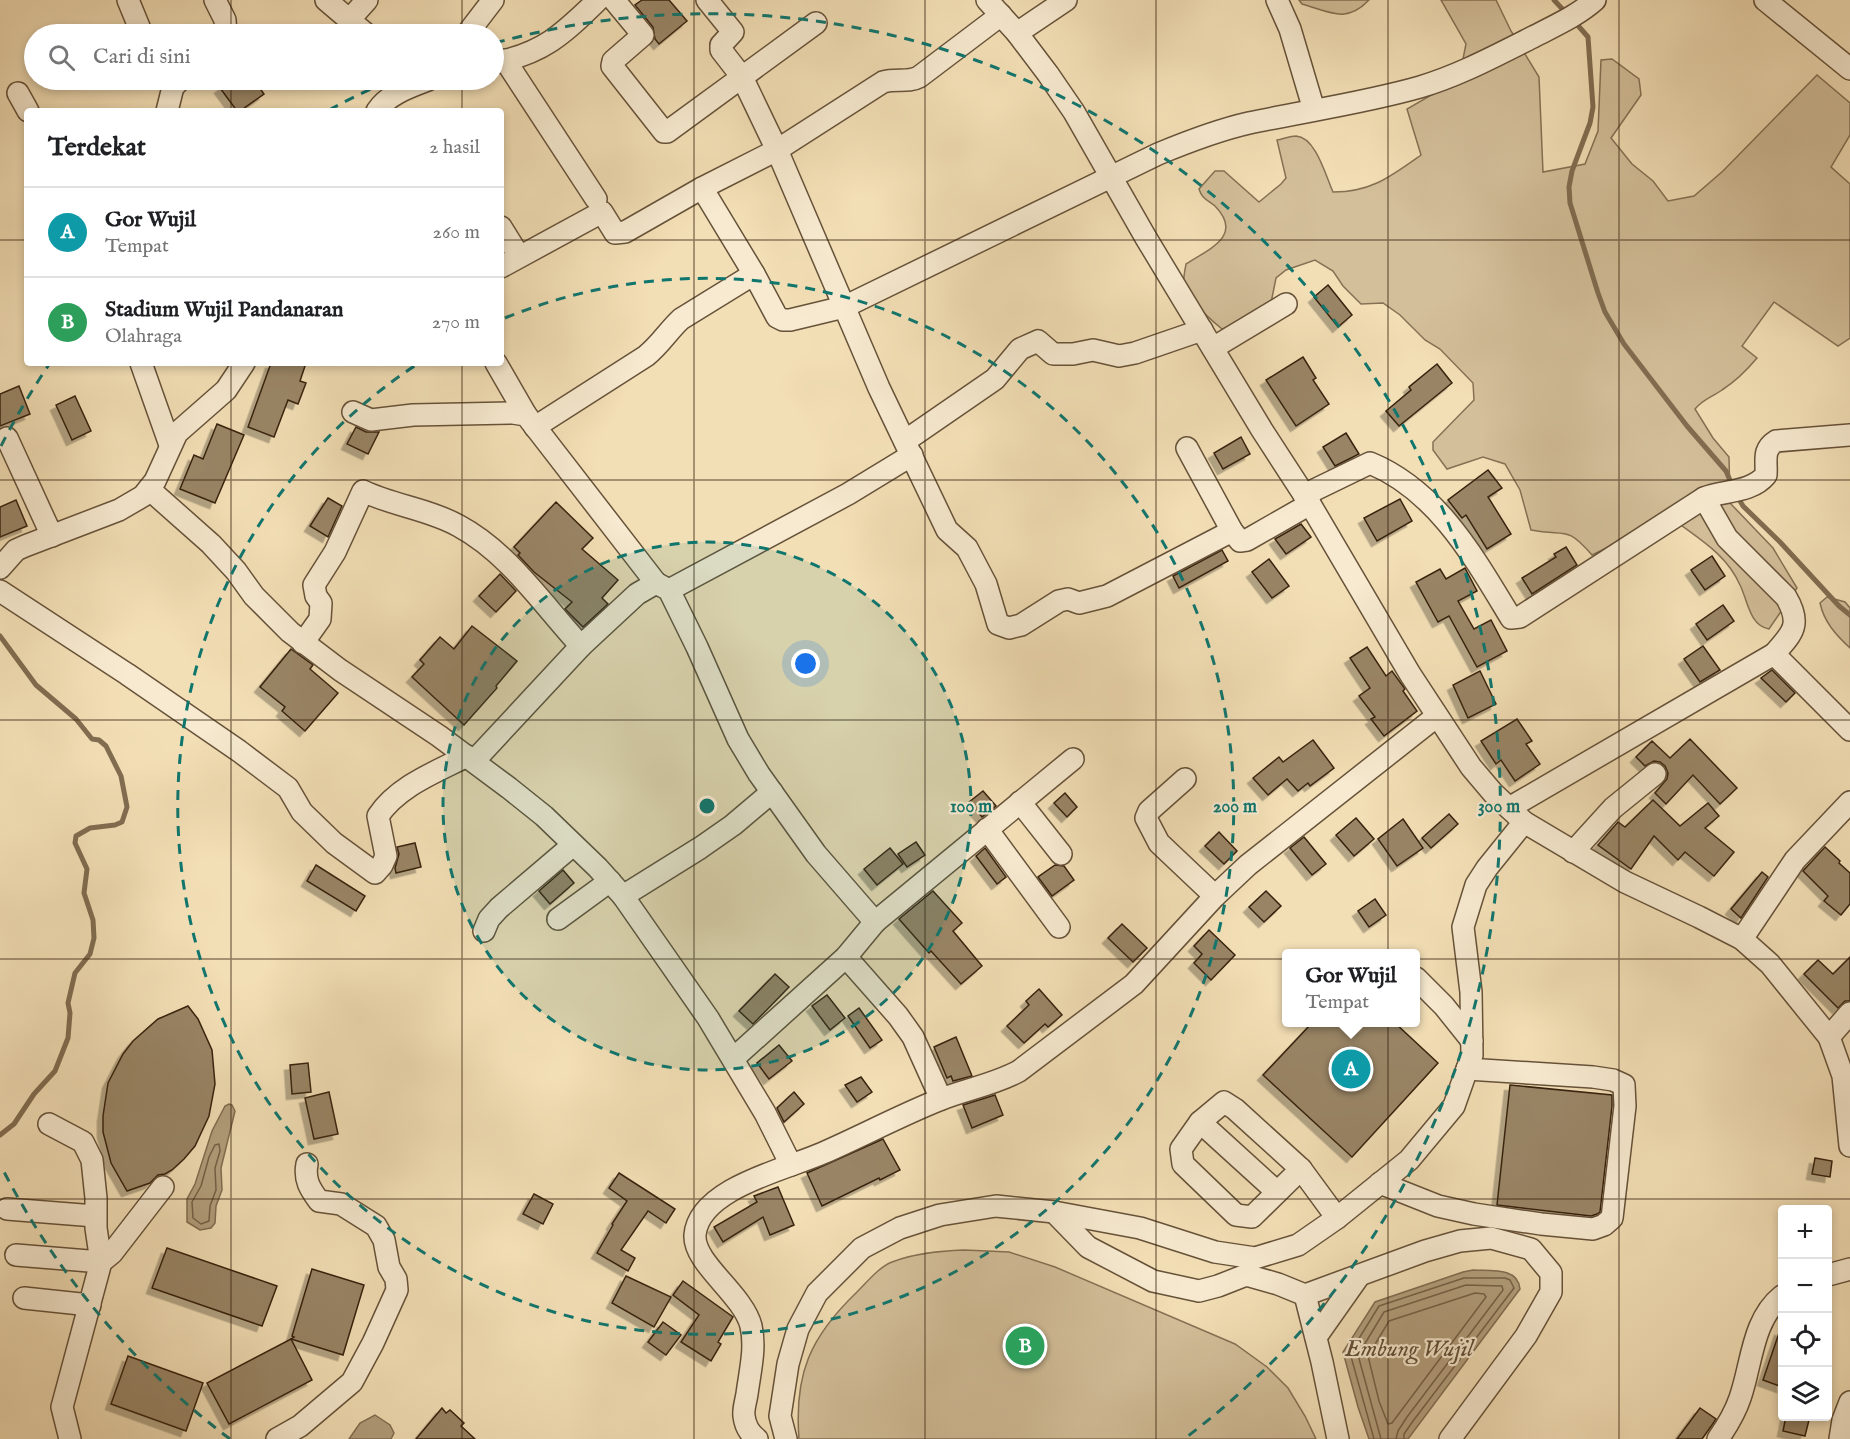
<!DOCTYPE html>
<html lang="id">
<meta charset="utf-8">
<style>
:root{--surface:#fff;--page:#f6f6f6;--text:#202124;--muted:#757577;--line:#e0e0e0;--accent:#111827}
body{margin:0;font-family:"IM FELL English",serif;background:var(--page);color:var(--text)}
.controls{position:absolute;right:18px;bottom:18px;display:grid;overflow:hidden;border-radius:6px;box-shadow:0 3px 9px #0003}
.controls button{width:54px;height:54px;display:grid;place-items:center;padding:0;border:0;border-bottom:2px solid var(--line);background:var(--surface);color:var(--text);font:30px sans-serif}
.you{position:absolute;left:806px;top:664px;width:21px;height:21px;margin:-15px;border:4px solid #fff;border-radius:50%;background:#1a73e8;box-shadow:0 0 0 9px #1a73e833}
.badge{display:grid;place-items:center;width:39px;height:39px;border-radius:50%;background:var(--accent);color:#fff;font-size:20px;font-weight:700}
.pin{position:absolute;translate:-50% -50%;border:3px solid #fff;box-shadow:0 2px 6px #0006}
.popup{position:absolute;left:1282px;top:949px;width:138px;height:78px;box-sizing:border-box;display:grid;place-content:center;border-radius:6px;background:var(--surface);filter:drop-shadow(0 2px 4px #0005);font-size:20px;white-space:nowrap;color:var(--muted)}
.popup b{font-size:22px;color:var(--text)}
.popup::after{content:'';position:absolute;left:50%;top:100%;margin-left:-12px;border:12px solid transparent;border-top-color:var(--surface)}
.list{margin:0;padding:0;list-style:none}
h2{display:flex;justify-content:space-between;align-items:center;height:78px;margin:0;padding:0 24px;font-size:26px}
h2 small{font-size:20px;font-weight:400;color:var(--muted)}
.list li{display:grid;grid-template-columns:39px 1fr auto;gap:18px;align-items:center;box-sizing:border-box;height:90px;padding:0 24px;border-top:2px solid var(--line)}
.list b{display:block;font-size:22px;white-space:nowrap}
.list p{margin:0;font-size:20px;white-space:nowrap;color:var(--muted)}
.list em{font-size:20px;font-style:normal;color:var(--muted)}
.icon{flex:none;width:33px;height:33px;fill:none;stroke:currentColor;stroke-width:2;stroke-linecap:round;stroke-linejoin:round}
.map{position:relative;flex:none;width:1850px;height:1439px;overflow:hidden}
.search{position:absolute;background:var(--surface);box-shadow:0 3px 9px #0003;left:24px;top:24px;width:480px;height:66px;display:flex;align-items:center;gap:15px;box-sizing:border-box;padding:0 21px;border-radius:33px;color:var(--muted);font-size:22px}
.panel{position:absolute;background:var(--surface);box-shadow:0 3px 9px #0003;left:24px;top:108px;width:480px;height:258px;border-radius:6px}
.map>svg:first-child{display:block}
</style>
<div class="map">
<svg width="1850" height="1439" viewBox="0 0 1850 1439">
<defs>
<filter id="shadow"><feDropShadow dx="-5.5" dy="5.5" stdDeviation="0" flood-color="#0004"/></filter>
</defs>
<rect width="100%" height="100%" fill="#f3dfb6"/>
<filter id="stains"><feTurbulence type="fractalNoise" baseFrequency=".00333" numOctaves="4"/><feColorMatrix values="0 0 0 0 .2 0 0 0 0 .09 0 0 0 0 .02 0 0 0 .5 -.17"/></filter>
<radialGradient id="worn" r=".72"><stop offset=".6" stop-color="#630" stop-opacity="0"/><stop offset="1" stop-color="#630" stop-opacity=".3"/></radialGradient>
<g fill="#d3bf9a" stroke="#857154" stroke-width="1.5">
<path d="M1299,0H1369C1346,24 1330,12 1302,4Z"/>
<path d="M1441,0H1496L1511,31L1539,77L1543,172L1585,164L1598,131L1601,60L1612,59L1639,79L1641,95L1611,138L1632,164L1653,181L1668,201L1694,196L1723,171L1817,75L1850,103V135L1831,167L1850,184V338L1838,346L1774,302L1742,346L1757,358C1747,370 1736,381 1722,390C1712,397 1702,400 1695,409L1713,438L1729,457L1730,503L1773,548L1797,588L1769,629C1749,625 1748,601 1740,585C1726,553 1697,538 1670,517L1592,555C1565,524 1566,537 1531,530L1520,490L1505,464L1483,457L1447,469L1433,450V442L1474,400L1473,383L1440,349L1425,340L1400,315L1383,303L1361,304L1343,286L1333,271L1315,260L1286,270L1276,278L1271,303L1238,325L1222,329C1211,320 1187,299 1184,284C1183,278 1185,270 1186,264C1209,249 1244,236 1215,206C1208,200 1202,199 1199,189L1215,171H1224L1259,202L1281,184L1286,178L1277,140C1283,139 1290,136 1296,136C1316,137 1326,177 1333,192C1371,192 1390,177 1421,155L1407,109L1459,79L1466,44Z"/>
<path d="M1827,597L1845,602L1850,608V648C1836,635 1824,622 1820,603Z"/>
<path d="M964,1250L1009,1252L1055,1267L1235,1344L1267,1367L1288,1388L1305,1416L1316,1439H799C794,1374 810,1337 857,1292C867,1282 879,1267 892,1262C915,1253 940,1251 964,1250Z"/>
</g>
<g fill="#b39f7d" stroke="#816d51" stroke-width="1.5">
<path d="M229,1104L232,1105L235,1111L221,1168L222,1190L216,1206L215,1223L211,1228L200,1230L187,1222V1199L195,1184L212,1131L225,1106Z"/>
<path d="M1473,1270C1491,1271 1518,1267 1520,1289L1408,1439H1369L1358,1407L1343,1352L1375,1302L1463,1272Z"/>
<path d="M375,1415L390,1425L394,1433L391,1439H349L360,1423Z"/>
</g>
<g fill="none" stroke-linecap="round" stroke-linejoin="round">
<g stroke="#756146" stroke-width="1.5">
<path d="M219,1144L220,1151L215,1168L216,1190L210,1206L209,1221L201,1224L193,1218L192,1202L201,1186L209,1157L215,1145Z"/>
<path d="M1475,1293L1484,1294L1486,1297L1392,1423L1388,1424L1379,1401L1368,1356L1389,1321Z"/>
<path d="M1374,1439L1350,1353L1379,1306L1464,1278H1505L1510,1280L1514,1288L1413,1421L1404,1434V1439"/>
<path d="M1381,1439L1358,1355L1384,1312L1466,1285L1502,1286L1503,1290L1407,1417L1398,1431L1396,1439"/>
</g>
<g stroke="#816d51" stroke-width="5">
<path d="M1554,0L1567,14"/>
<path d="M1574,21L1588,37L1593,107L1590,123L1572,171L1569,187L1570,203L1598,293L1605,312L1624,344L1687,426L1726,471L1732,485"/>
<path d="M1737,496L1743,506L1780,542L1839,606L1850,615"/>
<path d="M0,636L36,685L76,719L92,739L99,740L106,746L121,776L127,807L122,822L115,825L90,828L76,836L75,843L87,869L84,893L93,920L94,938L90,954L75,973L68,1003L70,1013L68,1038L55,1071L34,1094L14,1124L0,1135"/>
</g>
</g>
<g fill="#998566" stroke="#37230f" stroke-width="1.5" filter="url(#shadow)">
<path d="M642,0H669L687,21L659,44L655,39L653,27L635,5Z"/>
<path d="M231,80H254L264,94L240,111H237L220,88Z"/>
<path d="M1328,285L1352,315L1338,327L1314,297Z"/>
<path d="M1303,357L1316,378L1313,380L1329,404L1296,426L1266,380Z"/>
<path d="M271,363H306L300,381L306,383L298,404L288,400L274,437L248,427Z"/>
<path d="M1437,364L1452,383L1399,426L1386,411L1411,390L1409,387Z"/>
<path d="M19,386L30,414L0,426V394Z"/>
<path d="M75,396L91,431L72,440L56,405Z"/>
<path d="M217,424L244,435L215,503L180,489L194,455L203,459Z"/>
<path d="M356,427L366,432H379L368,454L347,444Z"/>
<path d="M1346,433L1359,454L1335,466L1323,447Z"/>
<path d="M1241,437L1250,454L1223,469L1214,453Z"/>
<path d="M1488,470L1502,488L1488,497L1511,534L1487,549L1466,515L1462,518L1448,500Z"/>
<path d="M328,498L342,506L328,537L310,526Z"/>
<path d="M1400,499L1412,521L1377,541L1364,518Z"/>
<path d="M16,500L27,526L0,537V507Z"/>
<path d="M556,502L593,538L582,549L618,580L602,598L608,604L583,627L565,609L572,602L534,572L518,555L520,553L514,547Z"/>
<path d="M1301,524L1311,537L1286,554L1275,539Z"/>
<path d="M1566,547L1577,565L1532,594L1522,578L1556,557L1554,554Z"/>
<path d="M1222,550L1228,561L1179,588L1173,576Z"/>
<path d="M1712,556L1725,576L1705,590L1691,570Z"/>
<path d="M1269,559L1289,586L1272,598L1252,572Z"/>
<path d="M1465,568L1477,591L1458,601L1474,629L1491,620L1507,651L1477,667L1449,616L1438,622L1416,582L1440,569L1446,579Z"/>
<path d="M500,574L516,591L496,612L479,596Z"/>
<path d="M1723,605L1734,621L1707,640L1696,624Z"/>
<path d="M472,626L517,661L496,686L497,688L464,725L412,677L424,664L420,660L440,637L454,649Z"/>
<path d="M1703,646L1720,670L1700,682L1684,659Z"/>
<path d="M1367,647L1386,676L1392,671L1405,689L1403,691L1417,711L1384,736L1371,719L1375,717L1359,696L1370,688L1350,658Z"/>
<path d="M291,649L313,665L310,669L338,693L305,731L282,711L285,707L260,687Z"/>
<path d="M1772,670L1795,693L1786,702L1761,678Z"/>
<path d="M1480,671L1496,704L1468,718L1453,685Z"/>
<path d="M1517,719L1532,741L1526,744L1540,764L1515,781L1501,760L1496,764L1481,741Z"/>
<path d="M1690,739L1737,788L1720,804L1693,775L1666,804L1655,793L1667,779L1668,773L1665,766L1660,762L1654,761L1645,766L1636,757L1652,741L1670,758Z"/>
<path d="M1313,740L1334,768L1310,786L1308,783L1298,791L1287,779L1268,795L1253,778L1279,757L1283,762Z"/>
<path d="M983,791L996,806L982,817L969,802Z"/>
<path d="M1065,793L1077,807L1067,817L1054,803Z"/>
<path d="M1653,800L1680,826L1708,803L1719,816L1705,828L1734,852L1714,876L1685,852L1678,860L1654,836L1631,869L1598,845L1618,822L1625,827Z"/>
<path d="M1449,814L1458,824L1431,848L1422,838Z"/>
<path d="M1356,818L1374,839L1354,856L1336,835Z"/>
<path d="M1403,819L1423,848L1397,866L1378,839Z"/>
<path d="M1219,832L1237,851L1224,864L1205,846Z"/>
<path d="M1304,837L1326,864L1312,875L1290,848Z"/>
<path d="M916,842L925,855L907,867L898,854Z"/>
<path d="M415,843L421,867L396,873L395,868L399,854L397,847Z"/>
<path d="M1825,847L1840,861L1839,863L1850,873V904L1841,915L1824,901L1828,896L1803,871Z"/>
<path d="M890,848L903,864L877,885L864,869Z"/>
<path d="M985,848L1006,877L997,884L976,856Z"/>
<path d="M316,865L365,896L356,911L307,881Z"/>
<path d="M1055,865L1064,866L1074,880L1052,896L1038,877Z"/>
<path d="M563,870L574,883L550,904L539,891Z"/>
<path d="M1762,872L1768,877L1741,918L1731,909Z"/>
<path d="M933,891L962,923L953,931L982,966L961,984L931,951L929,953L899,919Z"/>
<path d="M1266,891L1281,906L1264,922L1249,907Z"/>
<path d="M1375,899L1386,915L1369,927L1358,911Z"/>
<path d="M1122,924L1147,948L1133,962L1108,938Z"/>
<path d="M1209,930L1235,955L1211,980L1194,963L1202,954L1194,946Z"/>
<path d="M1850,957V1001H1845L1838,1008L1804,974L1818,960L1833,974Z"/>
<path d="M775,974L789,987L753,1024L739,1011Z"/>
<path d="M1039,989L1062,1015L1048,1027L1045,1024L1024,1043L1007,1026L1029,1005L1026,1001Z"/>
<path d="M827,995L845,1018L830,1030L812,1006Z"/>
<path d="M188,1006L198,1019L212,1050L215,1084L209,1116L195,1146L184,1159L172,1170L165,1174L158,1175L150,1183L127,1191L111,1163L103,1132V1116L108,1083L123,1054L133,1041L158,1019Z"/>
<path d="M859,1008L882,1040L870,1048L848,1016Z"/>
<path d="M1312,1023H1395L1438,1063L1352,1157L1263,1075Z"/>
<path d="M956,1037L972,1076L953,1081L951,1076L947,1078L934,1047Z"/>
<path d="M779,1045L792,1061L769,1079L757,1063Z"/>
<path d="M308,1063L311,1092L292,1094L290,1065Z"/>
<path d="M861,1077L872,1092L857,1102L845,1085Z"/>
<path d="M1510,1085L1612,1095V1106L1600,1212L1597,1214L1591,1216L1497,1205Z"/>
<path d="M329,1092L338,1134L314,1139L305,1098Z"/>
<path d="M794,1092L804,1104L784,1122L777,1108Z"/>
<path d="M995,1095L1003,1115L972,1128L963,1105Z"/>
<path d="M883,1139L900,1170L880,1180L879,1178L822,1206L807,1173Z"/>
<path d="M1815,1158L1832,1161L1830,1177L1812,1174Z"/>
<path d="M619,1173L675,1209L666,1223L648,1211L621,1250L635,1258L628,1271L597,1253L613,1225L612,1224L627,1201L609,1188Z"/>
<path d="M778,1187L794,1225L770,1235L763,1217L723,1242L714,1227L757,1202L754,1196Z"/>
<path d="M534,1194L553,1204L543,1224L523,1214Z"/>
<path d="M167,1248L277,1286L262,1326L152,1288Z"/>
<path d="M312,1269L364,1285L343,1355L291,1339L294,1337L292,1336Z"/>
<path d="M626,1276L671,1297L654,1327L612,1303Z"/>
<path d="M683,1281L733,1317L718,1342L721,1344L711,1361L681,1342L699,1315L673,1295Z"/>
<path d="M663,1322L681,1335L666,1355L648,1342Z"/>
<path d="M1780,1330L1782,1331V1387L1763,1380Z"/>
<path d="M291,1339L312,1380L229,1424L207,1383Z"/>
<path d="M128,1356L203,1383L186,1431L111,1404Z"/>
<path d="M442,1408L446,1413L450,1410L464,1423L461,1426L475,1439H416Z"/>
<path d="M1700,1408L1716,1419L1712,1425L1702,1439H1677Z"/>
<path d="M1786,1416H1810L1805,1436L1783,1431Z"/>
</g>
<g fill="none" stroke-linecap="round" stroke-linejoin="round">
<defs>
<g id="minor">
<path d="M128,0L142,34"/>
<path d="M215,0L225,20L226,34"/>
<path d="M326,0L366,34"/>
<path d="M614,0L643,35L613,61L612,66L664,132H667L816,23"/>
<path d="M707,0L733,32L721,45V50L742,77L777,150L879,388L947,530L967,548L986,584L998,624L1009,628L1021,625L1059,601L1068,599L1079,603L1107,596L1232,531"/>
<path d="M987,0L1017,33L1048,74L1074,112L1146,238L1262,430L1310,504L1410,674L1471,767L1493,793L1524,822L1625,882L1699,917L1742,939L1770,964L1829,1037L1843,1076L1850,1146"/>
<path d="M1277,0L1290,29L1314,110"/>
<path d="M1765,0L1850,69"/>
<path d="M350,19L367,0"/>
<path d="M1017,33L1066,0"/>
<path d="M467,34L493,0"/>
<path d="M505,60L596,199"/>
<path d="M494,63C544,53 563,34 598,0"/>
<path d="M18,93L28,111"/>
<path d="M167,111L173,87L180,80"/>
<path d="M377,111C388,94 410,87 428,80"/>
<path d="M702,188L754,274L777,317L783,320H790L844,307L1158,154C1187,142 1218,130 1249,123C1306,111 1364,103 1420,87C1460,75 1495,56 1533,37C1554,26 1577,16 1595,0"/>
<path d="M501,227L519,256"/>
<path d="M501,267L602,212L615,233L625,232L702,188L777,150L883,82C896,78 908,83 919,77L1001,15"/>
<path d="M1213,348L1286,304"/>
<path d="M141,363L170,445"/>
<path d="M496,363L526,415"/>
<path d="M353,412L371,420L413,415L513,413L526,415L656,583"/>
<path d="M535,427L646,356C660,345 668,331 681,319L754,274"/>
<path d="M7,438L52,536"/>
<path d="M905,441L995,379L1020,349L1038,341L1053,354H1073L1093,350L1119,356L1135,353L1202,330"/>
<path d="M1187,448L1232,531L1240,541L1247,540L1310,504"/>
<path d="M149,489L211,544L236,571L254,596L290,632L340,670L439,736L509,788L544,816L598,868L623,896L708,1018L765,1113L791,1165"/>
<path d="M1304,495L1370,463C1438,491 1475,559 1511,618L1520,617L1704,498L1727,538L1786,597C1802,624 1793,633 1774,654L1509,808"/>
<path d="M1704,498C1725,490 1751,493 1766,475C1767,460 1762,450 1776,441L1850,435"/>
<path d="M0,568L16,550L25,546L119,510L143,496L155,481L177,433L226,390L244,363"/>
<path d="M669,590L848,494L912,455"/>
<path d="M0,591L127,674L239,751L288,788L302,812L334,843L375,873L382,865L386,856L378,816C398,786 436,772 467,756"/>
<path d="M303,643L320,619L321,603L316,596L314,585L335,552L363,491C394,506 429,509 459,526C509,553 543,605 581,646"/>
<path d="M1774,654L1850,730"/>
<path d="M474,761L581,646L637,594L656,583L669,590L697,647L738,739L759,774L816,854L875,922L846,957L734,1058"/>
<path d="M1185,779L1149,811L1146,818L1159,843L1215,896"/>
<path d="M1020,802L1061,854"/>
<path d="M987,829L1059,927"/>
<path d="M1573,852L1613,808L1655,774"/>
<path d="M623,896L700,848L733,825L772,792"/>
<path d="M558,919L610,881"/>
<path d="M875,922L1073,759"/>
<path d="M484,931L489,919L499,908L573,845"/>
<path d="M1742,939L1795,860L1850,802"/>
<path d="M846,957L898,1016L913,1037L941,1099"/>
<path d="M1416,978L1444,1006L1472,1041"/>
<path d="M1829,1037L1850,1013"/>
<path d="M1224,1102L1235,1109L1301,1169L1252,1217L1236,1215L1183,1164L1181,1149L1200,1122Z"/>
<path d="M1200,1122L1277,1192"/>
<path d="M1301,1169L1337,1218"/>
<path d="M1380,1183L1438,1206L1474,1214L1541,1224L1593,1229L1604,1225L1612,1218L1625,1106L1624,1085L1613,1080L1593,1077L1467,1069"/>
<path d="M7,1209L95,1216"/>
<path d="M1054,1212L1088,1247L1153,1281L1199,1291L1218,1286L1246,1275L1278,1284L1305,1295L1425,1251L1460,1241L1491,1238L1531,1249L1551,1273V1292L1526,1336L1450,1439"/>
<path d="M16,1255L101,1262L96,1228V1198L92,1160L83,1142L49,1124"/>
<path d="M1828,1275L1850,1269"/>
<path d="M1305,1295L1322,1362L1338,1439"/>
<path d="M24,1298L90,1305"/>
<path d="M1316,1337L1359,1276"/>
<path d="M70,1439L62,1407L101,1262L112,1253L163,1187"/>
<path d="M277,1439L300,1426L352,1382L373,1343L397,1290L396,1279L389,1267L384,1240L376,1226L341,1204L319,1201C310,1189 304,1180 307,1164"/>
<path d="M757,1439C749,1433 745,1425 744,1416C743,1409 746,1401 747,1394C750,1371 756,1348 751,1326C743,1294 693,1263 695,1235C699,1188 787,1169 823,1153C862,1136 899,1116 939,1100C966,1089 993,1085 1019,1071L1134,984L1215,896L1248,865L1437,716"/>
<path d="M786,1439L780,1416L788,1364L798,1329L817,1293L862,1248L900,1228L940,1215L996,1206L1054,1212L1140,1228L1215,1252L1255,1258L1298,1245L1337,1218L1409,1160L1454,1106L1472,1055L1471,992L1463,927L1476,885L1487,868L1524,822"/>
<path d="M1718,1439C1727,1426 1735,1413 1740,1398C1752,1364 1752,1320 1782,1296"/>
<path d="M1840,1439L1843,1420L1850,1402"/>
</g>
</defs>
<use href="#minor" stroke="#665239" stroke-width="24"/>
<use href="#minor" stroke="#f7ead0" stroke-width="21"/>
</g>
<path fill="none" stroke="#37230f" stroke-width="1.5" stroke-opacity="0.55" d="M231,0V34M462,0V34M694,0V1439M925,0V1439M1156,0V1439M1388,0V1439M1619,0V1439M231,80V111M462,80V111M0,240H27M501,240H1850M231,363V1439M462,363V1439M0,480H1850M0,720H1850M0,959H1850M0,1199H1850"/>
<circle cx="707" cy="806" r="264" fill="#0f766e" fill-opacity=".12"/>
<g fill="none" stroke="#0f766e" stroke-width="3" stroke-dasharray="10 8">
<circle cx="707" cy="806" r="264"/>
<path d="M505 318A528 528 0 1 1 419 363"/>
<path d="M230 1439A792 792 0 0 1 1 1166M1 446A792 792 0 0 1 50 363M329 110A792 792 0 0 1 391 80M495 43A792 792 0 0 1 1184 1439"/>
</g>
<g text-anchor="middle" stroke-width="4.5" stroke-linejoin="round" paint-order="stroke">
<g font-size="24" font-style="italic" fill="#624e36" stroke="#f7ead0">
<text x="1409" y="1356">Embung Wujil</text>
</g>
</g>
<circle cx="707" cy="806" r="9" fill="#0f766e" stroke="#f7ead0" stroke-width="3"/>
<g font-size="18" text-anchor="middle" font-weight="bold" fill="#0f766e" stroke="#f7ead0" stroke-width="4.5" stroke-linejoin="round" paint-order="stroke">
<text x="971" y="812">100 m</text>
<text x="1235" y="812">200 m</text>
<text x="1499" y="812">300 m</text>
</g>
<rect width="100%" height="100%" filter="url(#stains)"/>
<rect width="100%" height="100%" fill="url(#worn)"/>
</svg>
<div class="controls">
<button>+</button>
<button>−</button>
<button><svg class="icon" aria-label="locate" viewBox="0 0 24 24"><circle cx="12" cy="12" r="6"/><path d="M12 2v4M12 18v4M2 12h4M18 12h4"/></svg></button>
<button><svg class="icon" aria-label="layers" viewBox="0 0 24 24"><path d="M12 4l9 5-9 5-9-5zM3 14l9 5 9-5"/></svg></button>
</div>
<div class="you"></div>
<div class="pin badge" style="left:1351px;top:1069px;background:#0f9aa8">A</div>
<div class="popup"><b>Gor Wujil</b>Tempat</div>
<div class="pin badge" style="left:1025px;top:1346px;background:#2e9e5b">B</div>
<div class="search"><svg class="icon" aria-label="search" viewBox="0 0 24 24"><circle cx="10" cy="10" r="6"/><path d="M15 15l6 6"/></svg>Cari di sini</div>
<section class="panel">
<h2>Terdekat<small>2 hasil</small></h2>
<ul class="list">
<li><span class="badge" style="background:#0f9aa8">A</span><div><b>Gor Wujil</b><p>Tempat</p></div><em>260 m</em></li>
<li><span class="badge" style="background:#2e9e5b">B</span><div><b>Stadium Wujil Pandanaran</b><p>Olahraga</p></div><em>270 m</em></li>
</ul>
</section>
</div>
